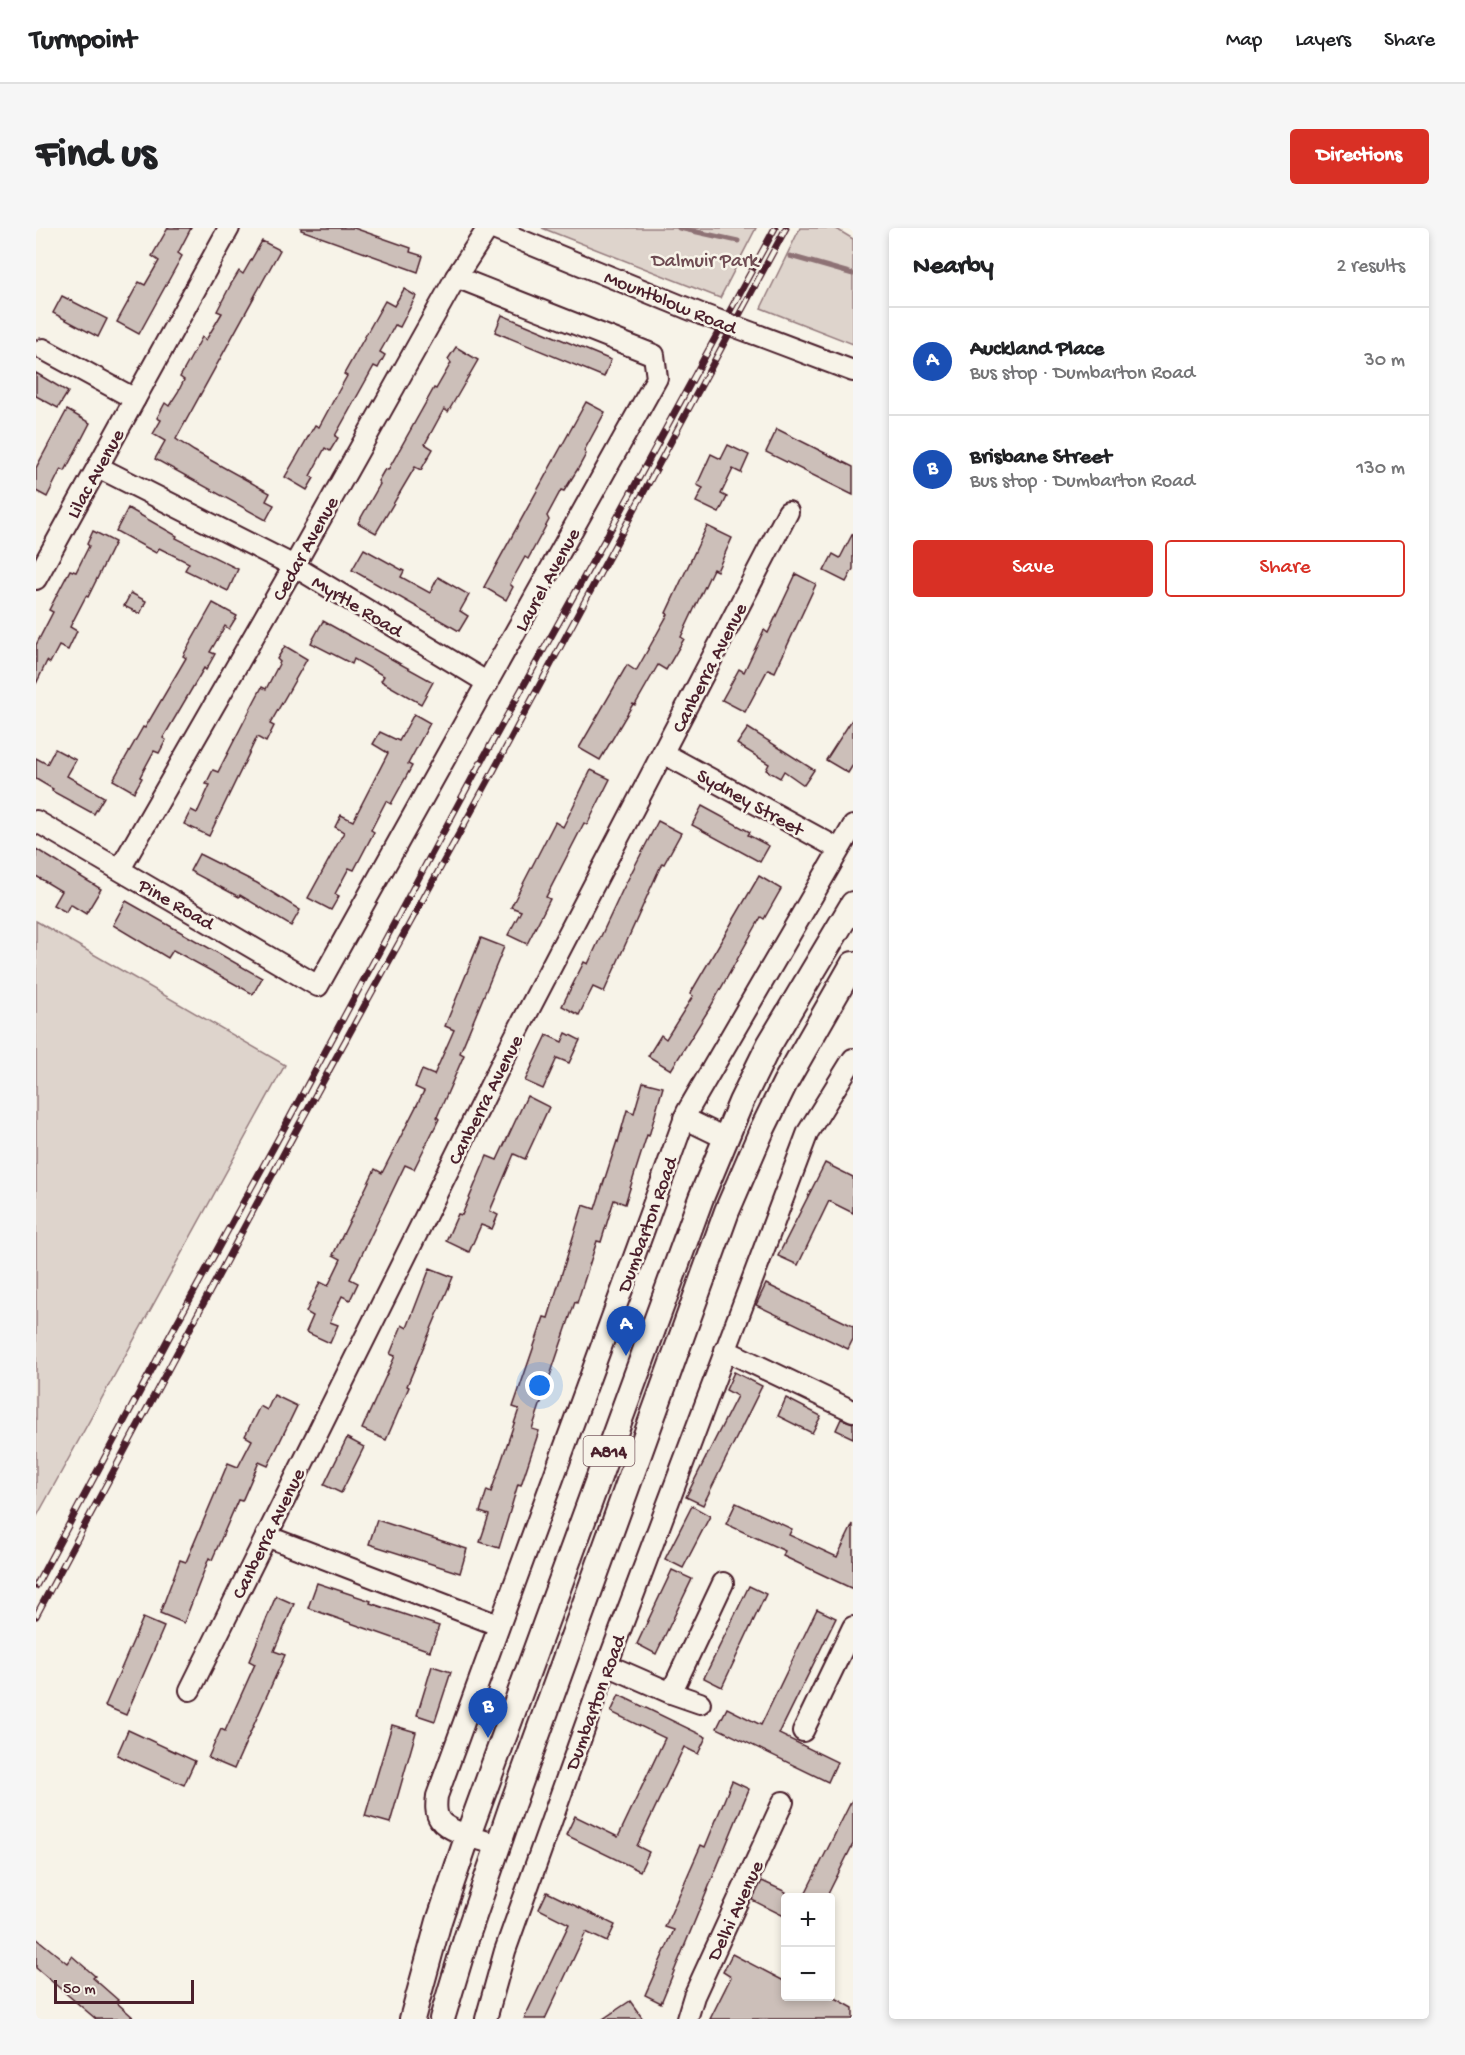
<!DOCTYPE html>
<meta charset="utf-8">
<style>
:root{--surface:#fff;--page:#f6f6f6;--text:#202124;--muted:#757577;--line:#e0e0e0;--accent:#d93025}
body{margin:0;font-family:"Gochi Hand",sans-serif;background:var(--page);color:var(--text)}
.controls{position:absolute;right:18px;bottom:18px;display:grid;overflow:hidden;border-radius:6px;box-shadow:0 3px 9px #0003}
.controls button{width:54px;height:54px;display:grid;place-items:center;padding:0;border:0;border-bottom:2px solid var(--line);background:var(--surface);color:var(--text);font:30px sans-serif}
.scale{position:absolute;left:18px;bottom:15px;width:140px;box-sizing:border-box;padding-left:6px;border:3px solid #4a1f2b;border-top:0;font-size:16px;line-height:21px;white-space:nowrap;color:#4a1f2b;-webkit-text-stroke:4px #f7f3e8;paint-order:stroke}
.you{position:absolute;left:504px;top:1158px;width:21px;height:21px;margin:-15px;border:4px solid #fff;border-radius:50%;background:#1a73e8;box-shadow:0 0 0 9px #1a73e833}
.badge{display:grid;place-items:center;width:39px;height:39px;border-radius:50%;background:var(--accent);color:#fff;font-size:20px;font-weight:700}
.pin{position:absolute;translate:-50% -50px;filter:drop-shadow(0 2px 3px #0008)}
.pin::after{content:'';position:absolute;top:32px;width:21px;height:18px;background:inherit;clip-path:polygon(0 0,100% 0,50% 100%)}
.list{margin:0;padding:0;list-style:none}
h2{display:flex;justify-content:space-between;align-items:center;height:78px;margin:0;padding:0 24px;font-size:26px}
h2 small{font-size:20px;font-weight:400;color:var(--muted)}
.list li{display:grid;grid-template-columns:39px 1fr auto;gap:18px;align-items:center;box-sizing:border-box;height:108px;padding:0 24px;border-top:2px solid var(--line)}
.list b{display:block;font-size:22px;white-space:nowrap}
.list p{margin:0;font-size:20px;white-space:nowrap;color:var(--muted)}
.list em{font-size:20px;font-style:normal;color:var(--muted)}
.actions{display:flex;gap:12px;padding:18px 24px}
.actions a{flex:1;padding:14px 0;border:2px solid var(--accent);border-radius:6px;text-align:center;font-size:21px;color:var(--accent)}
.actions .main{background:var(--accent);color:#fff}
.map{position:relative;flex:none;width:817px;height:1791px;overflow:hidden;border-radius:6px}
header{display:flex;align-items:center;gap:36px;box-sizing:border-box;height:84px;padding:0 30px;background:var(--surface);border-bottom:2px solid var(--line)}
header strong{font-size:28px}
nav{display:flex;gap:33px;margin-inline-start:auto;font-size:21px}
.intro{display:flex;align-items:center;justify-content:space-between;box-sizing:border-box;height:144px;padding:0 36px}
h1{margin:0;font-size:42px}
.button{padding:15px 27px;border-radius:6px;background:var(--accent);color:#fff;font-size:21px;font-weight:700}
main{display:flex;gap:36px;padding:0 36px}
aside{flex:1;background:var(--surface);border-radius:6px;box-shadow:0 3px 9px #0003}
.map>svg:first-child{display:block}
</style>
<header>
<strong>Turnpoint</strong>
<nav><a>Map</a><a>Layers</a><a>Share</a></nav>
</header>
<div class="intro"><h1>Find us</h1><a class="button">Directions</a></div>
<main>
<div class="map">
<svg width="817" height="1791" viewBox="0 0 817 1791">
<rect width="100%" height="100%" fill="#f7f3e8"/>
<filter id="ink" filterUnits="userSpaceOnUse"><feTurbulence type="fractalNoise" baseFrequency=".0167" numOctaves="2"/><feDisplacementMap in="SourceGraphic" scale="12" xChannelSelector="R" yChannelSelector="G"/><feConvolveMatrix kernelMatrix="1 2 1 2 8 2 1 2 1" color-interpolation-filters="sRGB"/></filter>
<g filter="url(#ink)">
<g fill="#ded4cc" stroke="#947a7c" stroke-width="1.5">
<path d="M506,0H720L684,70Z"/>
<path d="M764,0H799L817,11V116L725,80Z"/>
<path d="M0,693L249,837L0,1290Z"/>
</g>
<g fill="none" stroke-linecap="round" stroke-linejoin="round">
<g stroke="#8e7275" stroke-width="5">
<path d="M643,0L702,13"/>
<path d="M754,28L817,46"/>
</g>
</g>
<g fill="#ccbfb9" stroke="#4a1f2b" stroke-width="1.5">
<path d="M132,0H155L142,25L146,28L103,106L81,94L103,54L109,57L123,33L116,28Z"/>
<path d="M265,0H318L375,20L374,24L387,28L382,44L265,2Z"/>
<path d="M226,13L244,22L140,211L158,223L234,265L230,273L238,277L230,292L119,231L129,213L117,206L125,192L121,190L129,175L133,178L142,164L148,152L144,149L159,122L166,109L170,112L186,85L181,83L195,56L203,43L207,46Z"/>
<path d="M368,61L380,68L364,99L359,97L352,110L344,124L349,127L342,140L338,138L299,208L302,210L294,223L289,220L274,248L278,250L271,262L249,249L279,197L283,199L302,164L311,148L308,146L349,73L358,78Z"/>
<path d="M26,68L71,91L62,109L17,85Z"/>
<path d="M466,87L575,132L568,149L459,104Z"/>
<path d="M420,119L442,132L412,184L408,181L389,216L397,221L385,242L379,239L340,305L322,295L344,256L342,253L349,241L352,242L398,160L400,161L415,135L412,131Z"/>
<path d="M0,145L32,164L22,180L0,168Z"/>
<path d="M550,174L569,184L548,223L550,226L543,239L528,263L525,262L511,288L513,292L492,331L489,329L474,356L477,359L470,372L448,359Z"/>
<path d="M31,182L54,195L29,243L25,241L11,269L0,263V240Z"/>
<path d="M741,201L817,239V267L730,224Z"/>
<path d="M692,217L713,227L705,245L697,241L685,266L691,269L683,285L660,274L667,260L661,257L675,226L685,231Z"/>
<path d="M92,280L141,308L140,310L202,341L192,363L149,342L153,335L123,320L120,325L80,303Z"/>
<path d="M671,298L696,310L681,343L677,341L645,409L648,411L630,442L622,437L599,477L597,476L564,532L543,520L591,437L600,443L632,386L630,385Z"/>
<path d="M57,303L79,314L52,369L50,368L34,399L41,403L32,422L23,418L14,435L11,433L0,456V417L17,384L13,382L34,342L40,344L53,318L51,316Z"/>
<path d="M817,305V341L810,354L788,343L797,326L804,330Z"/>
<path d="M328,321L368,343L365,349L394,365L402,349L433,367L424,383L432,388L423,403L316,342Z"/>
<path d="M760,346L780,356L739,444L732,441L709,484L686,472L703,441L708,444L728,402L732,405Z"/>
<path d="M95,365L110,373L104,386L88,378Z"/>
<path d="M177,375L201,388L193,401L189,398L174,424L179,426L170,442L168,440L127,510L130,512L123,525L118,523L104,549L106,550L98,564L77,552L107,499L109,500L150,430L147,428Z"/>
<path d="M287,393L397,454L385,476L345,453L348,448L318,431L316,436L275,415Z"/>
<path d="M249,418L271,431L234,496L238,498L230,514L221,509L173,608L148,596L155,582L161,585L174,557L170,556L177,542L182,544L219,472L226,459L230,461L244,434L241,431Z"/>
<path d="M378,486L394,495L372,536L376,538L355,576L350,573L335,602L338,604L318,642L313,640L299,666L303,668L295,682L272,670L308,604L299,599L305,587L317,593L352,525L337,516L344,504L363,513Z"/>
<path d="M817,490V537L812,545L790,532Z"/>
<path d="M712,500L778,542L768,557L748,543L744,550L730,542L733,536L701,516Z"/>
<path d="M19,521L40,532L31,548L68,569L58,586L16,563L17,561L0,551V530L11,536Z"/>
<path d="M555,542L574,551L551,597L548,595L510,669L514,671L491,716L472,707L485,683L475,679L519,594L527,599Z"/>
<path d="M666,578L714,604L712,607L733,618L724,634L656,597Z"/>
<path d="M622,593L645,605L628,636L626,635L568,764L557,759L543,787L526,778L548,734L552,736L586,663Z"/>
<path d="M0,621L65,661L50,686L34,676L30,684L17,677L25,663L0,648Z"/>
<path d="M163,626L221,655L264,682L255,698L204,667L203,669L154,643Z"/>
<path d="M723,648L745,661L728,691L725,689L675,778L635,842L612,828L625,807L630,811L657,768L654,766Z"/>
<path d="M90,673L226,750L217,766L137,722L132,730L77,697Z"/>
<path d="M445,710L468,719L424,825L428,827L401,889L403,891L378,941L369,937L314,1051L322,1055L314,1072L306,1068L294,1094L302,1097L294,1115L270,1104L277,1088L270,1084L284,1054L292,1058L305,1031L297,1027L339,941L346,945L388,863L379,859L386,842L398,847L418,802L409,798Z"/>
<path d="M530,805L544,812L533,835L521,830L507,861L489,853L511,807L526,814Z"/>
<path d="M607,854L627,859L613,908L611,907L589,976L578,972L565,1014L561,1013L541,1075L539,1074L496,1201L503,1203L485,1257L482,1256L463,1320L444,1314L453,1287L444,1284L451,1262L455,1264L483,1181L477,1179L508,1089L512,1090L547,977L559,981L581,913L582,914L591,882L598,885Z"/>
<path d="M491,868L513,879L489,931L478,926L454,983L462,987L456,1001L445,997L433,1024L410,1013L422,986L426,987L451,928L461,932Z"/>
<path d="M789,935L817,949V985L793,973L762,1037L742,1028Z"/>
<path d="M394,1040L417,1049L371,1158L373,1159L350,1212L326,1201L359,1128L354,1126L366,1097L371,1100Z"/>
<path d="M730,1056L817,1098V1111L812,1121L720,1077Z"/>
<path d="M698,1144L726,1158L667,1277L650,1269L701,1168L690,1162Z"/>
<path d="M238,1167L261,1178L232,1238L223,1234L206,1273L202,1272L176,1332L173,1330L148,1395L124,1385L144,1332L150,1334L192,1235L202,1239L216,1212L209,1208L224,1178L231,1182Z"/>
<path d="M750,1170L785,1188L776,1205L742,1188Z"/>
<path d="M805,1191L817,1195V1210L800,1202Z"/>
<path d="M311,1210L328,1219L305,1265L288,1257Z"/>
<path d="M700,1275L756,1301L753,1307L801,1329L817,1296V1361L747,1328L749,1323L690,1296Z"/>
<path d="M656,1278L674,1288L647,1340L629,1331Z"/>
<path d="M341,1292L431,1321L424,1345L333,1316Z"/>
<path d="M636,1342L656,1351L620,1426L601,1416Z"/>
<path d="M281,1355L335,1373L334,1375L403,1398L394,1423L272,1380Z"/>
<path d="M713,1358L730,1366L686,1459L668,1450Z"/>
<path d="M240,1368L258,1376L238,1423L249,1427L198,1541L172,1530L185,1501L189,1503L219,1436L213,1433Z"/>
<path d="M781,1381L800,1390L743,1506L801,1534L792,1554L681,1500L691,1480L725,1497Z"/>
<path d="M107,1390L128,1399L90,1487L69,1478Z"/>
<path d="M396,1438L415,1444L399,1493L381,1487Z"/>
<path d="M583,1467L670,1509L662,1526L648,1519L601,1618L613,1624L604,1643L530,1607L539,1588L582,1609L629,1510L575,1484Z"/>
<path d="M356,1497L380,1504L354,1595L329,1588Z"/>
<path d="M92,1502L159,1533L148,1557L81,1527Z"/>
<path d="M696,1553L713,1561L625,1775L609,1767L638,1702L629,1699L665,1617L669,1619Z"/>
<path d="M817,1570V1616L790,1670H767Z"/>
<path d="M726,1653L750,1664V1689L716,1672Z"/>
<path d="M511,1664L579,1697L571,1714L550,1704L509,1791H488L533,1696L503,1681Z"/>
<path d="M0,1710L31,1735L36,1728L59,1748L57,1750L82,1772L80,1774L99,1791H60L0,1740Z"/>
<path d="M696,1726L750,1754V1768H796L817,1780V1791H674L695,1749L687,1744Z"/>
<path d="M594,1773L607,1791H567Z"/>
</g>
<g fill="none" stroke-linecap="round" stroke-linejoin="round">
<defs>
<g id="minor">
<path d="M455,0L665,86"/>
<path d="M719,106L817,143"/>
<path d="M7,121L99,171"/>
<path d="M62,239L258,338L452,455"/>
<path d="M0,351L193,0"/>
<path d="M627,525L803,621"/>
<path d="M0,593L282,758L621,150L618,127L420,49"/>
<path d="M84,641L258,338L420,49L452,0"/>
<path d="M648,890L689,910"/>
<path d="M689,1122L817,1183"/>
<path d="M230,1308L462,1397"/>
<path d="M571,1437L635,1465L664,1475"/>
<path d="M154,1462L475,816L752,284"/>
<path d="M635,1465L687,1355"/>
<path d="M767,1503L817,1399"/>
<path d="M462,1617C447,1612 412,1604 404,1592C399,1585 400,1576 401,1568L651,884L817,598"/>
<path d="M450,1791L469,1723L571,1437L772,904L817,831"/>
<path d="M651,1791L658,1768L747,1574"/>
</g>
<g id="major">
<path d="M376,1791L403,1693L432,1607L665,970L705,874L733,817L817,676"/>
<path d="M406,1791L430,1711L475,1580L691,983L726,902L749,855L817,736"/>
</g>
</defs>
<use href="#minor" stroke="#4a1f2b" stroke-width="24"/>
<use href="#major" stroke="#4a1f2b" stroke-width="28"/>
<use href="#minor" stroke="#f7f3e8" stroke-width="20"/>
<use href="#major" stroke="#f7f3e8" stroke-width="24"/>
<defs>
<g id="rail">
<path d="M0,1358L131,1113L253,891L439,545L586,281L739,0"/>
<path d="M0,1388L263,897L452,553L750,0"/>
</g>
</defs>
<use href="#rail" stroke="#4a1f2b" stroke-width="7"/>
<use href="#rail" stroke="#f7f3e8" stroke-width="4.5" stroke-dasharray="14" stroke-linecap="butt"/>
<defs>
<path id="minor-bridge" d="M665,86L719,106"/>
</defs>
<use href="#minor-bridge" stroke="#4a1f2b" stroke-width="24" stroke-linecap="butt"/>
<use href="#minor-bridge" stroke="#f7f3e8" stroke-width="20"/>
</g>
</g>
<g text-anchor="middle" stroke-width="5" stroke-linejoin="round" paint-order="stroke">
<rect fill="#f7f3e8" stroke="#7e5f64" stroke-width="1.5" x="547.5" y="1208" width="51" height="30" rx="4.5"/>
<g font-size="18" font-weight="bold" fill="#4a1f2b">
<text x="573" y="1229">A814</text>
</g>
<g font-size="20" fill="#6f4c53" stroke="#f7f3e8">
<text x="669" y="38">Dalmuir Park</text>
</g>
<g font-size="20" fill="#4a1f2b" stroke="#f7f3e8">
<text transform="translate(635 73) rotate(22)" y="7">Mountblow Road</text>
<text transform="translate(58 245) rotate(-61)" y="7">Lilac Avenue</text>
<text transform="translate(268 320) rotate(-61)" y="7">Cedar Avenue</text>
<text transform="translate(510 351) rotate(-61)" y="7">Laurel Avenue</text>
<text transform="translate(322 377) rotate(31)" y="7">Myrtle Road</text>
<text transform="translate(672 439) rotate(-63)" y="7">Canberra Avenue</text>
<text transform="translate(715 573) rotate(29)" y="7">Sydney Street</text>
<text transform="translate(141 675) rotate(30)" y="7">Pine Road</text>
<text transform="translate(448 871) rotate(-63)" y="7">Canberra Avenue</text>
<text transform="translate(610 996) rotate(-70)" y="7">Dumbarton Road</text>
<text transform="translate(231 1305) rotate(-64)" y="7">Canberra Avenue</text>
<text transform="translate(558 1474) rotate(-70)" y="7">Dumbarton Road</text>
<text transform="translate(698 1682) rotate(-65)" y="7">Delhi Avenue</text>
</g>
</g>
</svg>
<div class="controls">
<button>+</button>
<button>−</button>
</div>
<div class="scale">50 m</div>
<div class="you"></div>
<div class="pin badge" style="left:590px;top:1128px;background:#1a4fb4">A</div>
<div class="pin badge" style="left:452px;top:1510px;background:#1a4fb4">B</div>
</div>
<aside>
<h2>Nearby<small>2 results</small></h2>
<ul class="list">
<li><span class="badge" style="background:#1a4fb4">A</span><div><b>Auckland Place</b><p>Bus stop · Dumbarton Road</p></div><em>30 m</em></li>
<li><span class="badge" style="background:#1a4fb4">B</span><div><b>Brisbane Street</b><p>Bus stop · Dumbarton Road</p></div><em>130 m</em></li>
</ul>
<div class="actions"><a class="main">Save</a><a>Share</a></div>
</aside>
</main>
